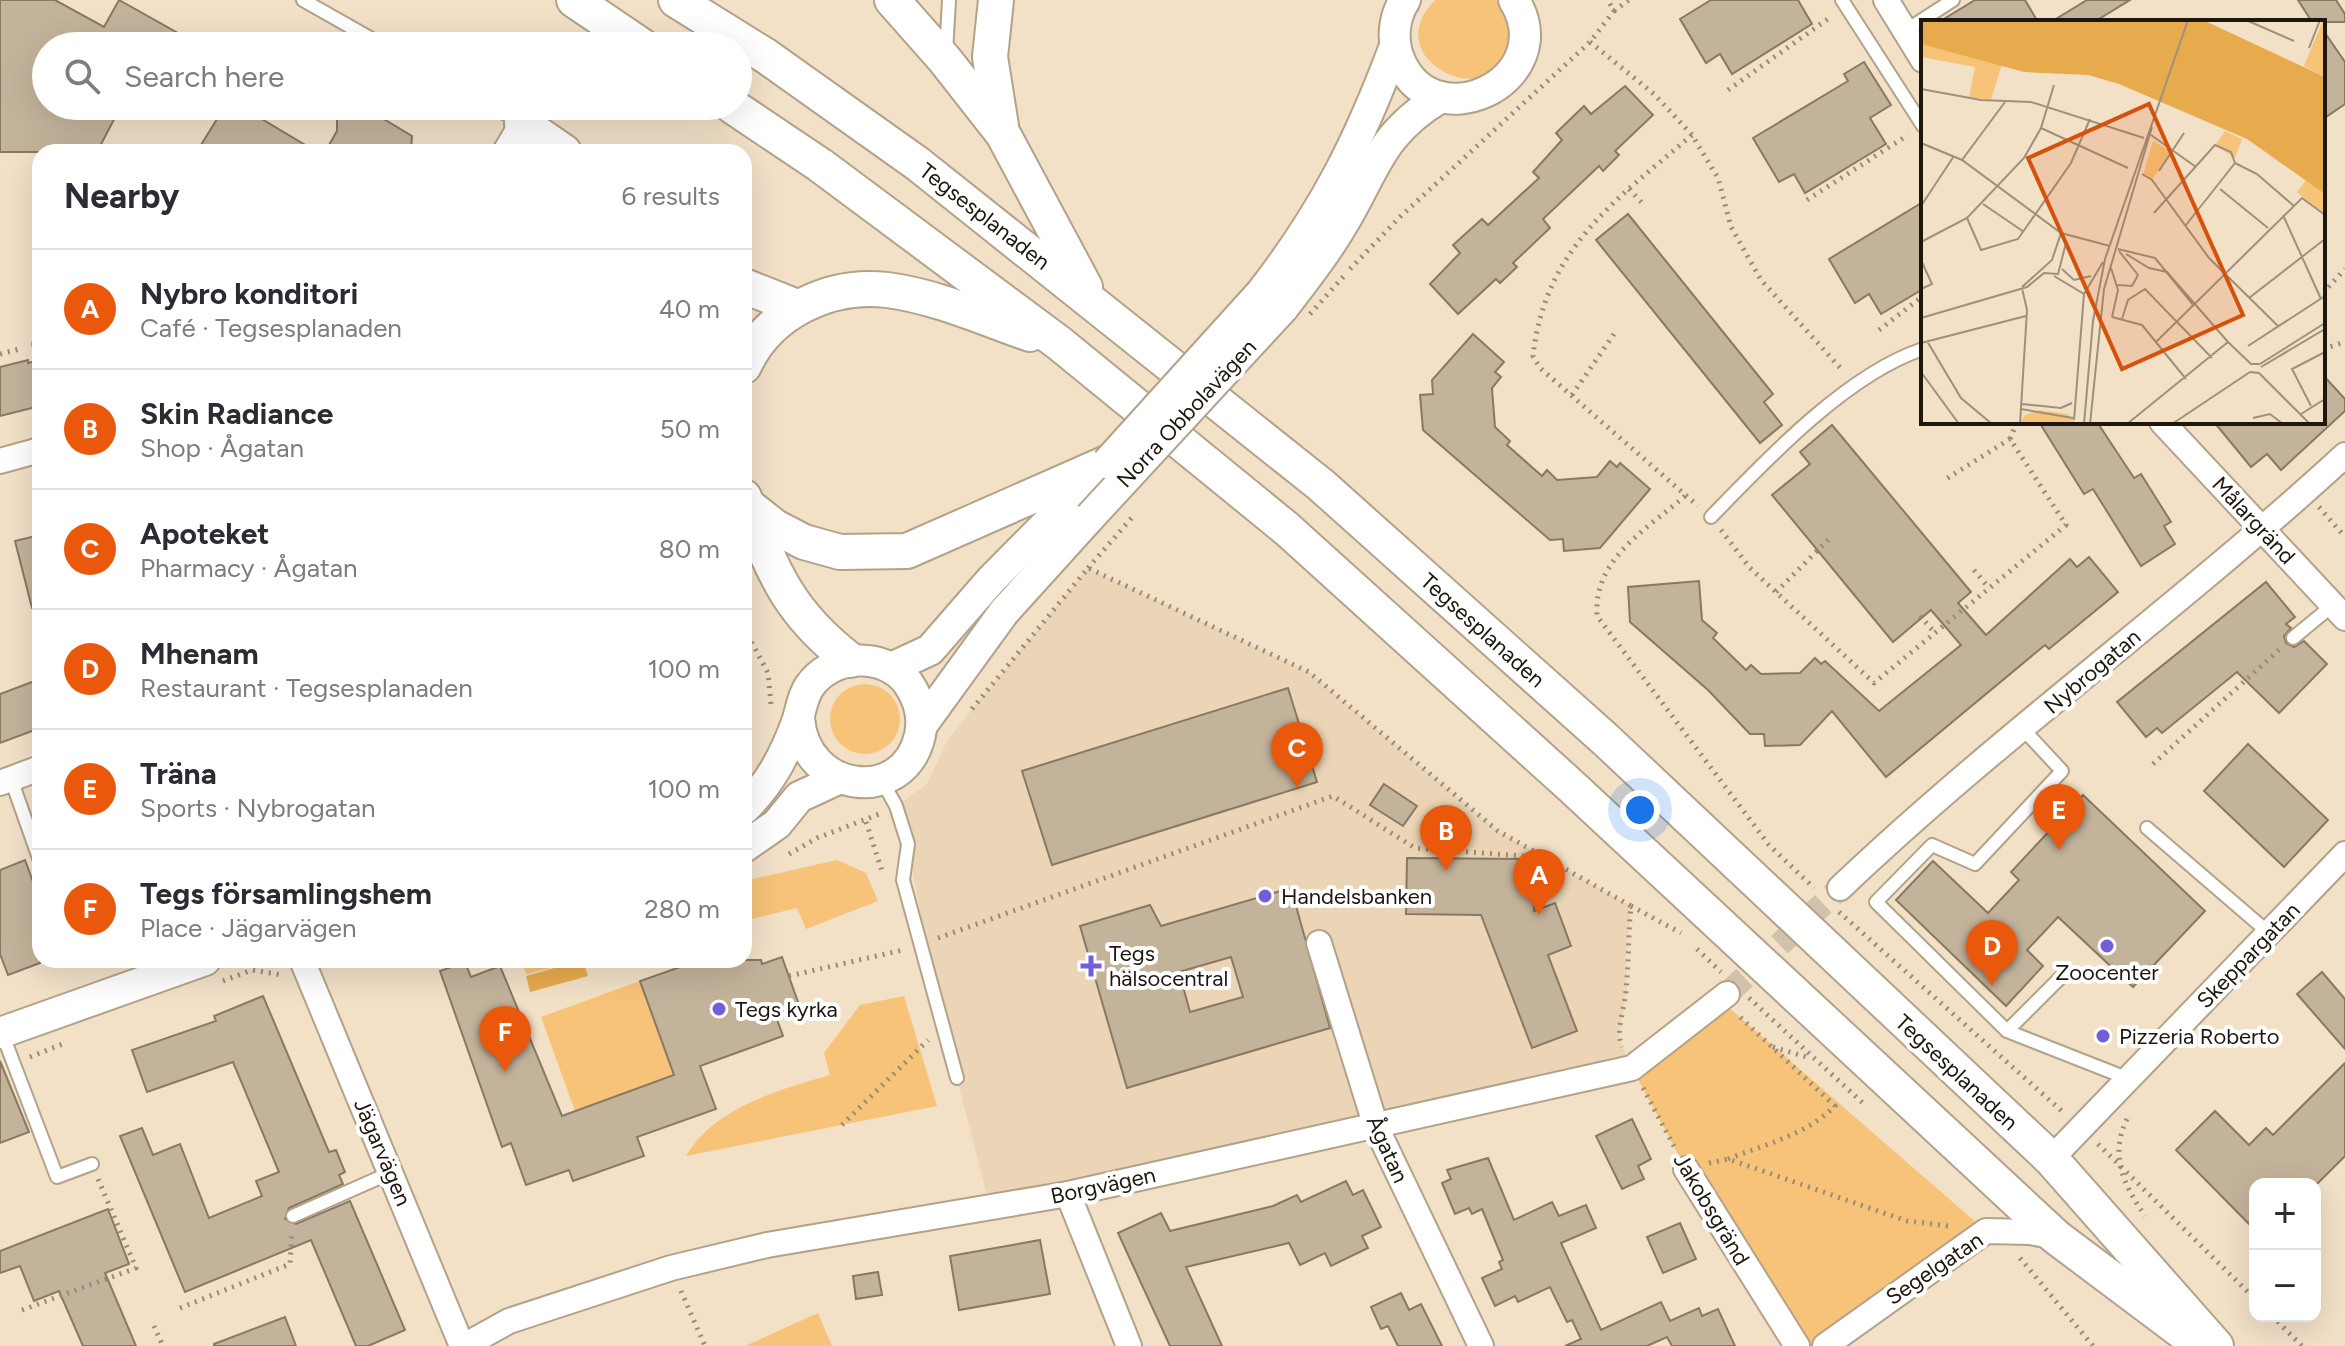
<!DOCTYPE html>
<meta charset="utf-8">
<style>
:root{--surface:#fff;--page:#f2f2f3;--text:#2b2b33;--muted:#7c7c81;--line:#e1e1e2;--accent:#ea580c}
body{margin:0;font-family:Figtree,sans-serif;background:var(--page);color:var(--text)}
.controls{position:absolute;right:24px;bottom:24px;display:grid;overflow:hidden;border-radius:16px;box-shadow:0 8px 32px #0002}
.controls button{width:72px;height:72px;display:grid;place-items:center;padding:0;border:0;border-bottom:2px solid var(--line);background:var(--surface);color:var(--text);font:40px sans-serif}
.you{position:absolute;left:1640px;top:810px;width:28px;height:28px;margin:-20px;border:6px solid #fff;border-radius:50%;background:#1a73e8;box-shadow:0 0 0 12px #1a73e833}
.badge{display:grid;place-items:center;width:52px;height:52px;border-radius:50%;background:var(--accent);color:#fff;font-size:26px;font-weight:700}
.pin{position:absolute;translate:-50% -66px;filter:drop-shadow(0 2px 4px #0008)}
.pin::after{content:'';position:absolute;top:42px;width:28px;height:24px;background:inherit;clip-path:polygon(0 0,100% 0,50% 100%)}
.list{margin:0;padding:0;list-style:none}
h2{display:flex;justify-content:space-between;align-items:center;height:104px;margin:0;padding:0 32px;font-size:34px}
h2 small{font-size:26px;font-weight:400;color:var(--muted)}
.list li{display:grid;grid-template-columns:52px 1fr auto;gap:24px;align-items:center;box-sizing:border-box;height:120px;padding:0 32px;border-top:2px solid var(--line)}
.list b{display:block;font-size:30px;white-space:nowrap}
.list p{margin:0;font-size:26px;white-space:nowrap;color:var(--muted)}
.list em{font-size:26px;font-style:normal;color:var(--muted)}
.icon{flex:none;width:44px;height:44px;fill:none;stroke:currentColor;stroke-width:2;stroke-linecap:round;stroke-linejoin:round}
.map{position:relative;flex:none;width:2345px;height:1346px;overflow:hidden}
.search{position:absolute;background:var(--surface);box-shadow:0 8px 32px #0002;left:32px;top:32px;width:720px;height:88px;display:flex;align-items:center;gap:20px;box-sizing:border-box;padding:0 28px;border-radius:44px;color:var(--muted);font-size:30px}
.panel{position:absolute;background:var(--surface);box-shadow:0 8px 32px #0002;left:32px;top:144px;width:720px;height:824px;border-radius:24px}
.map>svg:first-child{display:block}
</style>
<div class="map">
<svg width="2345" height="1346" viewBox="0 0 2345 1346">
<rect width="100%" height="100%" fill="#f2e0c7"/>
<path fill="#ecd5b6" d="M1088,568L1309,672L1498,831L1631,906L1626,956L1627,988L1619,1038L1632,1068L990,1207L933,985L908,844L896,806L927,784L948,739Z"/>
<g fill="#f7c378">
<path d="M1435,0H1496C1509,16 1510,26 1508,46C1499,116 1374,62 1435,0Z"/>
<circle cx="865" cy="719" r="35"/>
<path d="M837,860L866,873L878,901L806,929L797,908L744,921V881Z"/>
<path d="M521,960H585L526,974Z"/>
<path d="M640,981L674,1075L575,1111L541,1017Z"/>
<path d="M904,996L937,1106L686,1156C715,1107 779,1090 830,1075L824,1053L860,1005Z"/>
<path d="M1720,1000L1986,1231L1825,1346H1797L1686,1169L1632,1068Z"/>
<path d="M818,1313L832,1346H745Z"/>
</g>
<path fill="#e7ab4e" d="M583,960L588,976L530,992L526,976Z"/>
<g fill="#c4b39b" stroke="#897862" stroke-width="2" fill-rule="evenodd">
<path d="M0,0H55L104,27L119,0L201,46H46V106H121L97,152H0Z"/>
<path d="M1711,0H1798L1812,24L1732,74L1720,54L1706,63L1680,19Z"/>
<path d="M1975,0H2025L2038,22H1939Z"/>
<path d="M2087,0H2130L2094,22H2051Z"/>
<path d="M2298,0H2336L2345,14V22H2312Z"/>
<path d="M2323,30L2345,62V104L2323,119Z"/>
<path d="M1864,62L1891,105L1870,118L1886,144L1805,193L1794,174L1779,182L1753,138L1848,81L1844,74Z"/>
<path d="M1625,86L1653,115L1615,151L1619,155L1603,171L1599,166L1543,219L1550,228L1513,263L1517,267L1500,283L1496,279L1458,314L1430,284L1460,253L1453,245L1482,219L1488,225L1539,178L1533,172L1562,140L1556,133L1584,106L1591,114Z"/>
<path d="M225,106H240L317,152H213L201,145Z"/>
<path d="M337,106H362L412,136L411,152H325L337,131Z"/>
<path d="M1923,202V289L1881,314L1869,294L1855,303L1829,259Z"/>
<path d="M1628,214L1773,394L1764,402L1782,425L1760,443L1596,240Z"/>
<path d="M1473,334L1504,362L1495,372L1501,377L1492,388L1495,427L1510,441L1507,445L1542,476L1547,470L1557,480L1597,477L1610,461L1617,467L1620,463L1650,489L1600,548L1564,551L1563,539L1550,540L1423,430L1420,395L1433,394L1432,380Z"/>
<path d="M28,360V363L40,360V406L0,416V367Z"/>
<path d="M2323,375L2345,399V411L2281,470L2267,454L2251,467L2214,422H2323Z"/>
<path d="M2039,422H2097L2134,478L2141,474L2171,522L2164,526L2175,544L2141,566L2093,489L2084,494Z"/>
<path d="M1832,425L1971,592L1958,603L1986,635L2070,559L2077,567L2089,557L2118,592L2049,649L2045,645L1886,777L1832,711L1800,745L1765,746L1764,734H1750L1708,690L1630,622L1628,587L1699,581L1702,620L1717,633L1713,638L1746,670L1751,665L1761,674L1800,673L1815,658L1821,664L1825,661L1879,711L1961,645L1931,610L1893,642L1772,495L1810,464L1800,452Z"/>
<path d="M40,535V608H32L15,541Z"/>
<path d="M2266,582L2295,617L2286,624L2291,628L2284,636L2286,643L2294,647L2304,641L2327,664L2279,713L2237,672L2162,733L2157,728L2146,737L2117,702Z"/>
<path d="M40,679V728L0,743V694Z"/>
<path d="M1288,688L1317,782L1052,865L1022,771Z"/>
<path d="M2248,744L2328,820L2284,867L2204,791Z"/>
<path d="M1384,784L1417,806L1403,826L1370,805Z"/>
<path d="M2083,795L2205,911L2133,987L2058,917L2027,950L2043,966L2006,1006L1896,900L1933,861L1988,913L2019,880L2011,872Z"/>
<path d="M1407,858L1534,859V911L1555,903L1571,946L1548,955L1577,1031L1532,1048L1481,915L1406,914Z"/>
<path d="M25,860L40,901V963L8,975L0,954V870Z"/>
<path d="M1291,888L1330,1028L1127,1088L1080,926L1150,905L1161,926ZM1231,957L1243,997L1190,1012L1179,972Z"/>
<path d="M782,957L799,1005L775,1014L783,1036L700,1066L716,1109L637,1137L644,1156L573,1181L569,1170L526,1185L511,1143L502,1147L440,971L465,962L471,977L500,966L562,1116L674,1075L640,981L700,960H761L762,964Z"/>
<path d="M2322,972L2345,999V1049L2297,994Z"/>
<path d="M263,996L329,1152L336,1150L345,1172L339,1175L343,1184L289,1208L285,1219L296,1224L350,1201L405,1330L368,1346H356L311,1240L185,1292L120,1136L142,1128L153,1155L180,1144L209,1218L262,1196L256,1181L279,1172L233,1062L147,1092L132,1050L216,1021L214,1016Z"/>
<path d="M0,1061L29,1132L0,1143Z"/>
<path d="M2345,1063V1156L2317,1184H2255V1230L2176,1150L2215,1111L2249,1145L2266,1128L2273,1135Z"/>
<path d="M1632,1119L1651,1159L1638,1166L1644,1179L1622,1189L1596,1136Z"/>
<path d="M1488,1158L1514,1220L1552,1202L1559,1216L1586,1205L1596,1228L1561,1243L1601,1330L1661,1302L1670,1321L1699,1308L1702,1316L1718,1309L1735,1346H1672L1667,1337L1647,1346H1565L1581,1339L1572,1320L1567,1322L1550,1287L1518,1302L1515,1296L1495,1306L1482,1278L1502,1269L1499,1262L1503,1260L1482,1209L1472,1214L1469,1208L1455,1214L1442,1183L1451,1179L1447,1170Z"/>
<path d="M1346,1181L1353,1195L1363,1190L1381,1227L1362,1236L1368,1248L1331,1266L1325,1253L1300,1265L1289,1243L1186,1267L1222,1346H1170L1118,1233L1161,1213L1170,1231L1273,1206L1297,1195L1301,1202Z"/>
<path d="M108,1209L129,1264L105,1273L136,1346H83L59,1291L34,1301L20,1266L0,1273V1251Z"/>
<path d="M1680,1223L1696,1259L1663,1273L1647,1237Z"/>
<path d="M1040,1240L1050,1294L959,1310L950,1256Z"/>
<path d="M878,1272L882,1295L856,1299L853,1276Z"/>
<path d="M1401,1293L1409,1310L1421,1304L1442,1346H1398L1388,1326L1381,1329L1371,1307Z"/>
<path d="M285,1317L296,1346H214V1344Z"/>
</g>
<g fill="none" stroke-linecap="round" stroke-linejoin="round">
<path stroke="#d2c2ab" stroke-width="24" stroke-dasharray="24 12" stroke-linecap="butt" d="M1727,994L1840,888"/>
<defs>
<g id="service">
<path d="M303,0L384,46"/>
<path d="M1842,0L1923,126"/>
<path d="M1905,31L1953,0"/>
<path d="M946,53L949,0"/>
<path d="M491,106L520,122"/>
<path d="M39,344L40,347"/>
<path d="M1711,517C1766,460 1847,374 1923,349"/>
<path d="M2293,638L2333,605"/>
<path d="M2023,729L2062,771L1975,864L1932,845L1876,902L2007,1031L2065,973"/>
<path d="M11,779L40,861"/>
<path d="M881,779L896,806L908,844L903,880L957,1078"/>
<path d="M2147,828L2269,933"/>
<path d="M2007,1031L2129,1079"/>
<path d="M2,1033L57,1177L92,1164"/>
<path d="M293,1216L392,1172"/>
</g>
<g id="minor">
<path d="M1886,0L1923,60"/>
<path d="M505,152L522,123"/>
<path d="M2162,422L2345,618"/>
<path d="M0,461L40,450"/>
<path d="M0,783L40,768"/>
<path d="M1840,888C2001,735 2182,605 2345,455"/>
<path d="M1319,943L1376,1127L1481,1346"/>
<path d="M302,960L462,1346"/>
<path d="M2051,1159L2345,854"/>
<path d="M1686,1169L1797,1346"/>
<path d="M1068,1194L1129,1346"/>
<path d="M464,1346L509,1321L671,1268L767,1245L1068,1194L1632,1068L1727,994"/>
<path d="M1825,1346L1986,1231L2030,1232L2056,1237"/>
</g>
<g id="tertiary">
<path d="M1405,0C1395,15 1392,35 1397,53C1427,146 1564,81 1514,0"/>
<path d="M1261,293C1324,212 1359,142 1395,46"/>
<path d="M1283,308C1303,282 1324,256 1341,227C1376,170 1378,135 1441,97"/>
<path d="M891,668L930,650L991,580L1105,465"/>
<path d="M922,725L1004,612L1090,517"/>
<path d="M744,809C770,784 785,755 797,722C801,710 802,698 809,687C831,654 884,651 908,683C919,699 924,716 920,735C904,807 804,793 799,718"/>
<path d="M744,847L777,824L799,797L838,779"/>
<path d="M0,1033L205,960"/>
</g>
<g id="secondary">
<path d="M574,0L642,46"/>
<path d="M676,0L766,56L918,164L1321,485L1606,740L2051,1159L2216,1346"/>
<path d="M892,0L945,60L1003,134L1085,287"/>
<path d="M996,0L990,57L1001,126"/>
<path d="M732,106L820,165L1059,343L1287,529L1571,786L2056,1237L2188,1336"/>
<path d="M522,123L564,152"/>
<path d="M744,286L797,307"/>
<path d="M744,366C768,313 829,283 887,290C935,296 984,318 1030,334"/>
<path d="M744,497L747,505L775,527L804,542L840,552L907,551L1107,463"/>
<path d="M747,505C774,575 790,614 850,660"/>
</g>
</defs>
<use href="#service" stroke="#b3a28a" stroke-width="16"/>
<use href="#minor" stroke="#b3a28a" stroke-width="28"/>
<use href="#tertiary" stroke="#b3a28a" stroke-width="34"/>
<use href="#secondary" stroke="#b3a28a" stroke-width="38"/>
<g stroke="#978a78" stroke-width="5" stroke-dasharray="2 6" stroke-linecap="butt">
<path d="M1614,11L1629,0"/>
<path d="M1590,42L1654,94L1692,135L1718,178L1731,227L1761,280L1843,371"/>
<path d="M1728,90L1832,16"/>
<path d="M1692,135C1616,200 1545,248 1533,356L1540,368L1698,506"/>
<path d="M1629,189L1643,204"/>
<path d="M1807,200L1908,135"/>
<path d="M1350,269L1401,216L1590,42L1614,11L1608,0"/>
<path d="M2323,293L2345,269"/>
<path d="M1879,330L1923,296"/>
<path d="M2323,349L2345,342"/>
<path d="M0,354L23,348"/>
<path d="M1572,395L1614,334"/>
<path d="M2010,439L2017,422"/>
<path d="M1685,496C1646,530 1593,559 1597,616L1769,845L1814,888"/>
<path d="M2319,507L2345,537"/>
<path d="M1721,530L1750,568L1874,683L2066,525L2010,439L1943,481"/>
<path d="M1974,570L1989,588"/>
<path d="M1776,592L1830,538"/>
<path d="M1920,616L1935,633"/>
<path d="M744,628L768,673L771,705"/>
<path d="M972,709L1088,568L1309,672L1498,831L1631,906C1628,934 1629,962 1626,990C1625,1008 1615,1030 1622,1047"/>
<path d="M2153,764L2280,649"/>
<path d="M866,822L883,874"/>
<path d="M789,854L817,838L882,813"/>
<path d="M1631,906L1681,933"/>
<path d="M1839,912L2064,1113"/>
<path d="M938,938L1333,796L1415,848L1536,857"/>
<path d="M1697,949L1721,972"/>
<path d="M789,976L903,950"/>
<path d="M223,981L252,970L282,975"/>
<path d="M1749,998L1865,1105"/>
<path d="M1773,1047L1810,1058"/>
<path d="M30,1057L65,1043"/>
<path d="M1643,1088L1676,1150"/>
<path d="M2127,1119C2109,1156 2124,1185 2145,1216"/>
<path d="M842,1125L928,1040"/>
<path d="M2098,1144L2255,1299"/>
<path d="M1728,1159C1766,1144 1806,1135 1835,1106L1739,1016"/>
<path d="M1709,1163L1728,1159L1907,1221L1948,1226"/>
<path d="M2020,1258L2093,1346"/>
<path d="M681,1291L705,1346"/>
<path d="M180,1308L290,1264L292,1233"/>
<path d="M22,1310L136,1268L98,1179"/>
<path d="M2272,1316L2302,1346"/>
<path d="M154,1326L163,1346"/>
</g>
<use href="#service" stroke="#fff" stroke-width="12"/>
<use href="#minor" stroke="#fff" stroke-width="24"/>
<use href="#tertiary" stroke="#fff" stroke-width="30"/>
<use href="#secondary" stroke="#fff" stroke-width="34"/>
<defs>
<g id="tertiary-bridge">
<path d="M1107,463L1261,293"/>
<path d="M1090,517L1283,308"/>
</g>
</defs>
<use href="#tertiary-bridge" stroke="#b3a28a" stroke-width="34" stroke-linecap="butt"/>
<g stroke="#978a78" stroke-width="5" stroke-dasharray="2 6" stroke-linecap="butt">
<path d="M1310,314L1344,276"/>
<path d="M1088,568L1135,514"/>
</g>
<use href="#tertiary-bridge" stroke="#fff" stroke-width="30"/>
</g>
<g fill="#715ed8" stroke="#fff" stroke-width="3">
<circle cx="1265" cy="896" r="8"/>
<circle cx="2107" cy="946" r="8"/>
<path d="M1087 954h8v8h8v8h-8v8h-8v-8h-8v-8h8z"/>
<circle cx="719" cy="1009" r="8"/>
<circle cx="2103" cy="1036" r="8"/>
</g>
<g text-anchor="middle" stroke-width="8" stroke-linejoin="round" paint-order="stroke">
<g font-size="22" fill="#1e170e" stroke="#fff">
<text transform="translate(985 216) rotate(38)" y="8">Tegsesplanaden</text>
<text transform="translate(1186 413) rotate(-47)" y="8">Norra Obbolavägen</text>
<text transform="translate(2254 520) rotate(47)" y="8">Målargränd</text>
<text transform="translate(1483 630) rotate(42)" y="8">Tegsesplanaden</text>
<text transform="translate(2092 671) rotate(-40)" y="8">Nybrogatan</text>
<text transform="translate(2248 955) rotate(-46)" y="8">Skeppargatan</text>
<text transform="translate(1957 1072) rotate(43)" y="8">Tegsesplanaden</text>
<text transform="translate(1388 1149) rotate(66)" y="8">Ågatan</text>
<text transform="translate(383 1152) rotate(67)" y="8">Jägarvägen</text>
<text transform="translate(1103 1185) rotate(-12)" y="8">Borgvägen</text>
<text transform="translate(1712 1209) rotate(59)" y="8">Jakobsgränd</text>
<text transform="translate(1934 1268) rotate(-34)" y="8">Segelgatan</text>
</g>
<g font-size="22" fill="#1e170e" stroke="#fff" text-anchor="start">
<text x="1281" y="904">Handelsbanken</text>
<text x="1109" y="961">Tegs<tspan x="1109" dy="25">hälsocentral</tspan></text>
<text x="2107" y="980" text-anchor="middle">Zoocenter</text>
<text x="735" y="1017">Tegs kyrka</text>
<text x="2119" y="1044">Pizzeria Roberto</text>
</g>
</g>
<g transform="translate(1921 20)">
<rect width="404" height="404" fill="#f2e0c7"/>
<path d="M402,0H404V57L383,46ZM0,24L81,44L70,80L48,77L54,47L0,37ZM304,111L321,119L314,138L294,125ZM232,121L251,132L231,160L222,155ZM386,159L404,174V195L376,172ZM118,390L147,394L155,404H99L104,395Z" fill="#f7c378"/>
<path d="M0,0H282L404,57V174L326,119L198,64L167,55L103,52L0,24Z" fill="#e7ab4e"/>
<path fill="none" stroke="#9d907d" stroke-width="2" d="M325,0L373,21M388,28L399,0M0,69L60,80L110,82L223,118M120,108L207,148M230,115L275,147M0,123L41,140L140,213L189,226M41,140L84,82M314,143L336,154L373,186M238,151L263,113M221,154L231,160L288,238L357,306M299,169L347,208M62,184L103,212M0,186L33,136M233,193L294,125L310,132L314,143M362,195L400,279M46,198L60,230L97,219L150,143L169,99M265,205L314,143M0,222L46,198L103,138L120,108L133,65M197,229L234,238L273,286M205,234L228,248L246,252L307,322L330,344H339M0,240L11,264L0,269M190,248L197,270L191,297M141,249L153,260L170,256M133,256L163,274L153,400M196,265L211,266L217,255L198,231M101,267L131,240L140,213M163,274L182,242M328,278L404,219M191,297L221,305L265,359M0,298L106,267L123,253L137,254L145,223M201,299L207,280L224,269L291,338M6,321L40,378L71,404M235,322L381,178L404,195M0,323L105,296M327,326L404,276M339,344L404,303M340,347L404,309M0,352L38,404M329,352L338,353L389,404M101,384L140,388L151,383M390,386L371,349L404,332M100,389L152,398M380,394L404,379M332,398L349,394L362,404M99,404L106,290L101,268M163,404L172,301L184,239L267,0M169,404L183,269L231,107M206,404L307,322M251,404L329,352"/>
<path fill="#d4520c" fill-opacity="0.15" stroke="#d4520c" stroke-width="4" d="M228,84L322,295L201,349L107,138Z"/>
<rect width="404" height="404" fill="none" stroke="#1e170e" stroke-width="4"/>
</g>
</svg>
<div class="controls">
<button>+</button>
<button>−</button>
</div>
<div class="you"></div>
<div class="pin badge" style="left:1539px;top:915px">A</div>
<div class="pin badge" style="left:1446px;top:871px">B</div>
<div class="pin badge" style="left:1297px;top:788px">C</div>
<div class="pin badge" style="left:1992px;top:986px">D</div>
<div class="pin badge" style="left:2059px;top:850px">E</div>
<div class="pin badge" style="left:505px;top:1072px">F</div>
<div class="search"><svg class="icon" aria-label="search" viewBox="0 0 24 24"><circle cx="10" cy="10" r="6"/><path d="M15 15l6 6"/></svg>Search here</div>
<section class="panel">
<h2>Nearby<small>6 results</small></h2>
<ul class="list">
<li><span class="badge">A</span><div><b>Nybro konditori</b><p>Café · Tegsesplanaden</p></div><em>40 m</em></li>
<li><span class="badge">B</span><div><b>Skin Radiance</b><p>Shop · Ågatan</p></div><em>50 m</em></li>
<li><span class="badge">C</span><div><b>Apoteket</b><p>Pharmacy · Ågatan</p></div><em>80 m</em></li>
<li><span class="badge">D</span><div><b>Mhenam</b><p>Restaurant · Tegsesplanaden</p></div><em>100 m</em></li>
<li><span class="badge">E</span><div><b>Träna</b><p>Sports · Nybrogatan</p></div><em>100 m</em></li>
<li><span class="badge">F</span><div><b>Tegs församlingshem</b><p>Place · Jägarvägen</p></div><em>280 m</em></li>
</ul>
</section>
</div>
